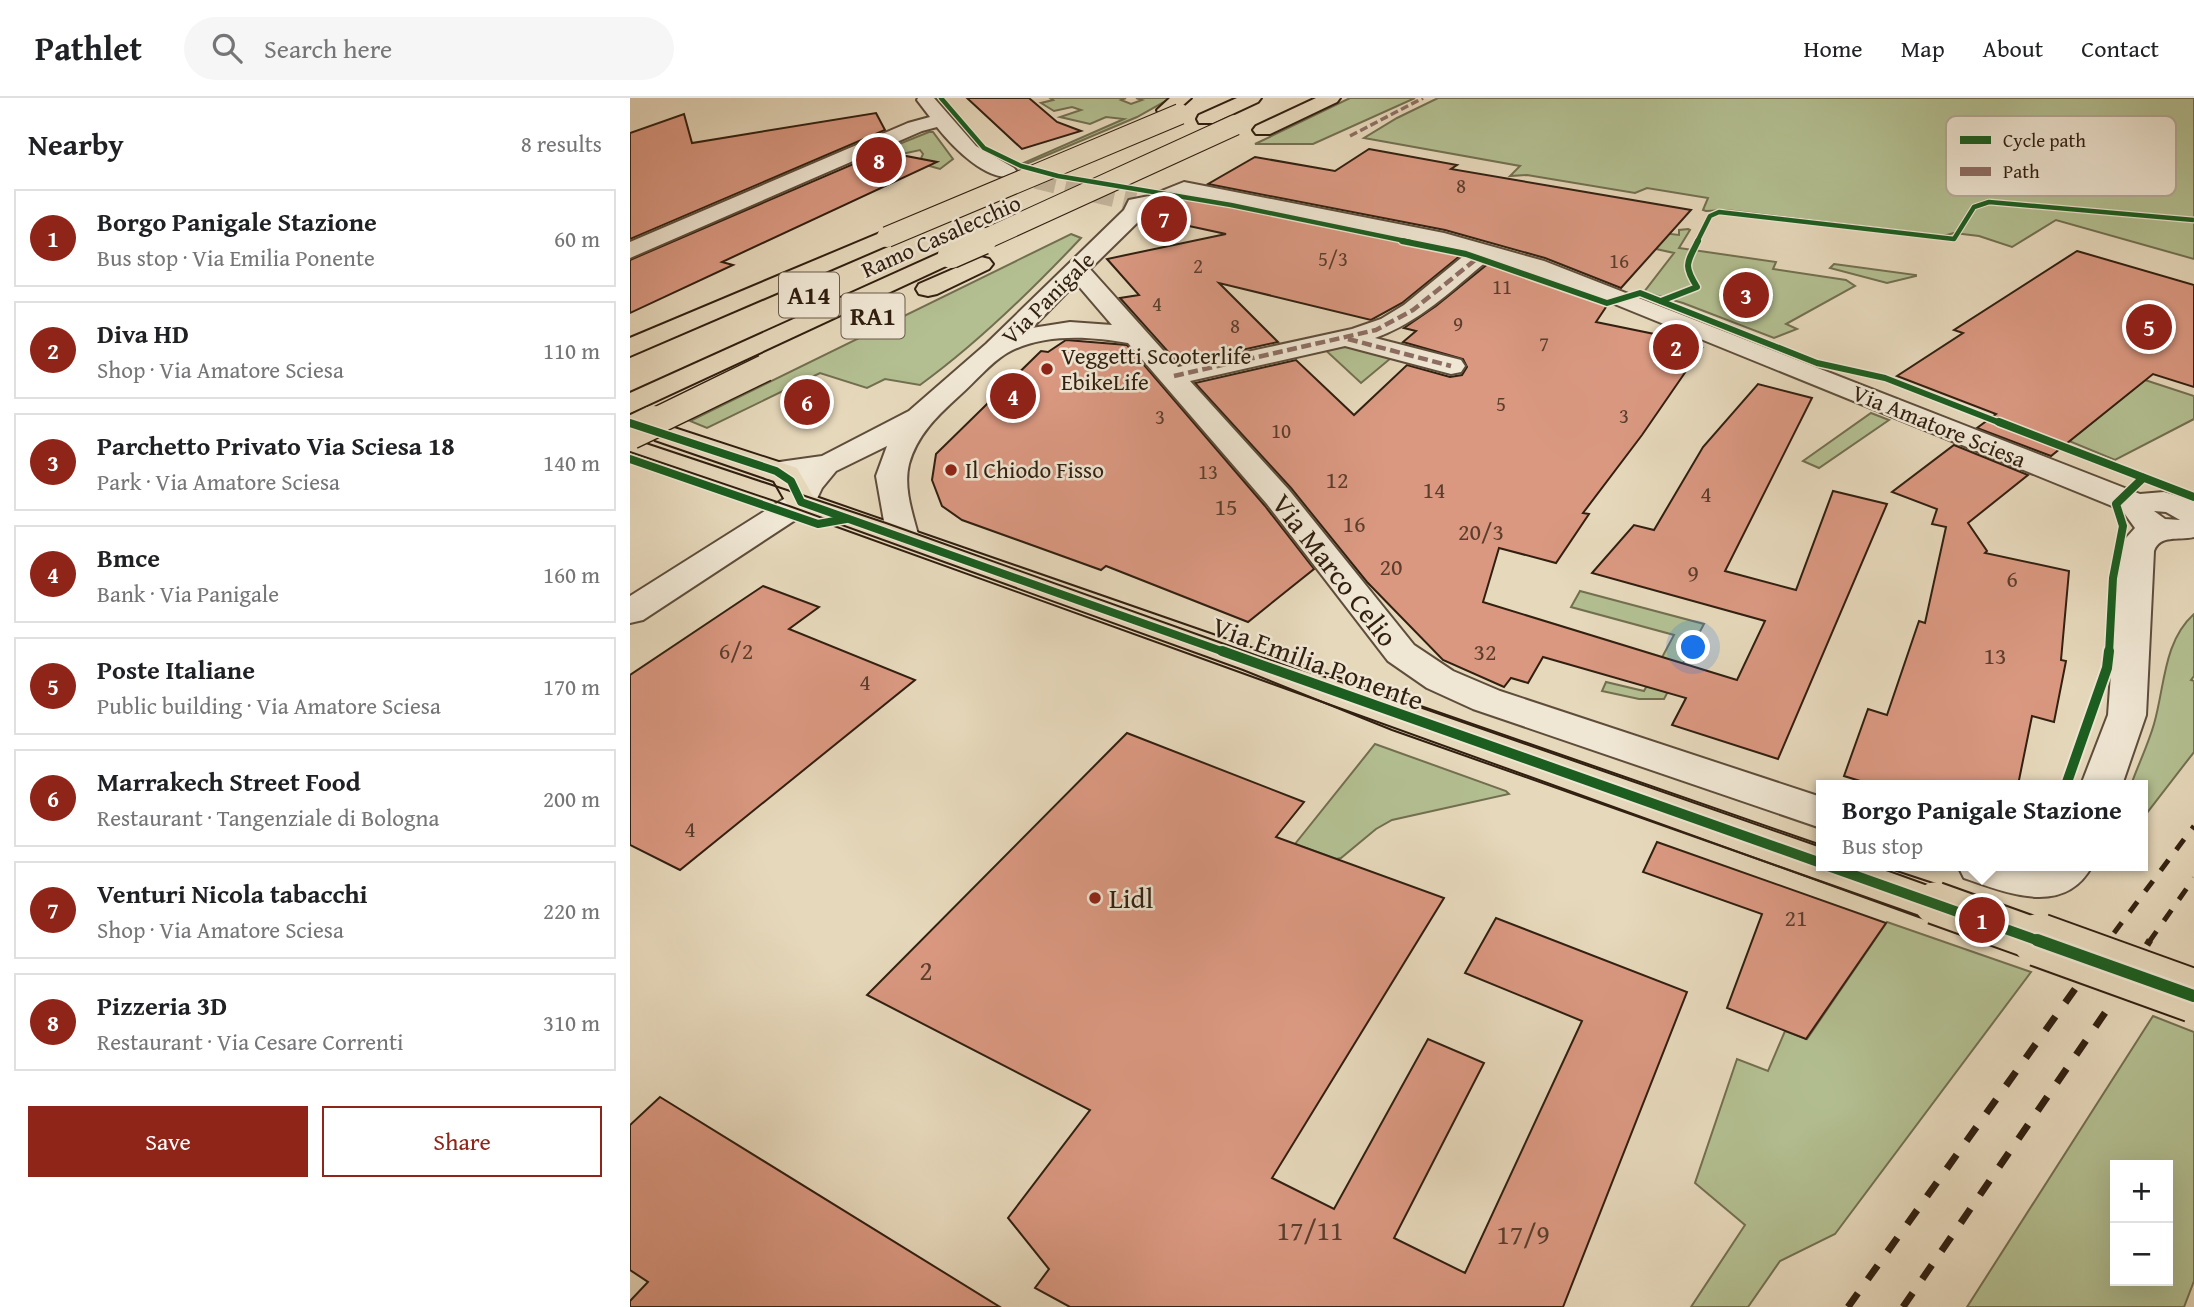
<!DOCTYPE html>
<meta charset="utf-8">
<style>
:root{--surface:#fff;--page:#f6f6f6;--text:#202124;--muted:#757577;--line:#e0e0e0;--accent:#8f2418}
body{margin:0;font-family:"Gentium Book Plus",serif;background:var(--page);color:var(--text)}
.controls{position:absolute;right:21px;bottom:21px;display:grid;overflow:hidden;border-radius:0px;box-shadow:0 7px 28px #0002}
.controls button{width:63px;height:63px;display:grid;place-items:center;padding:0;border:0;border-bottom:2px solid var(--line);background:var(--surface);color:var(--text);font:35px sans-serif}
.you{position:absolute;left:1064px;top:550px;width:24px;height:24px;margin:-18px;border:5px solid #fff;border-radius:50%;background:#1a73e8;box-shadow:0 0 0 10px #1a73e833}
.badge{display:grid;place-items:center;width:46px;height:46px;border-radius:50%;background:var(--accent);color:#fff;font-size:23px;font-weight:700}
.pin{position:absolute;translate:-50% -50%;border:4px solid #fff;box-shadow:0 2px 7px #0006}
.popup{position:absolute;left:1186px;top:682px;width:332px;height:91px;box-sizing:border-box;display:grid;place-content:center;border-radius:0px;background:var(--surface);filter:drop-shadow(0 2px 5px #0005);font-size:23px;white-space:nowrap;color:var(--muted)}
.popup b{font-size:26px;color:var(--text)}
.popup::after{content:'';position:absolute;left:50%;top:100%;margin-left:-14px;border:14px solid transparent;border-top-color:var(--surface)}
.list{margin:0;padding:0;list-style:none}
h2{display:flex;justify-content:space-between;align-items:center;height:91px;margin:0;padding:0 28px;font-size:30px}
h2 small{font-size:23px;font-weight:400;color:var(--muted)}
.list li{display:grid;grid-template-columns:46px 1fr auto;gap:21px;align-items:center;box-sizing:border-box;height:98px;margin:0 14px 14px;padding:0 14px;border:2px solid var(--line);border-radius:0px}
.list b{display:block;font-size:26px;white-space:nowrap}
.list p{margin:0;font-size:23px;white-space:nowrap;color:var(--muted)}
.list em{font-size:23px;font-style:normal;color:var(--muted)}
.actions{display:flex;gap:14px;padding:21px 28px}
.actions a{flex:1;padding:16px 0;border:2px solid var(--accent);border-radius:0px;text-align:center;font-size:24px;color:var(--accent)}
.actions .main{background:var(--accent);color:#fff}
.icon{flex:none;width:38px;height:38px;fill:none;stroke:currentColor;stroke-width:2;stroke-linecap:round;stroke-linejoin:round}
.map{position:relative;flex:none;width:1564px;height:1209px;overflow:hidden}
header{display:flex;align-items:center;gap:42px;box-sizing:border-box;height:98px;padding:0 35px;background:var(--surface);border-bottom:2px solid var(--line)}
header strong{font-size:33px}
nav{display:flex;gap:38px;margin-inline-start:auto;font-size:24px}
.search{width:490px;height:63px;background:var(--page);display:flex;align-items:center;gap:18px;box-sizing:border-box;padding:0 24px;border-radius:38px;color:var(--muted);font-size:26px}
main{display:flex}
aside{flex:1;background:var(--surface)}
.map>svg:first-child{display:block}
</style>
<header>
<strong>Pathlet</strong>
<div class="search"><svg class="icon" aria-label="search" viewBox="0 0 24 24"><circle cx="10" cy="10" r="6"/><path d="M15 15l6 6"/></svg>Search here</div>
<nav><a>Home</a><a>Map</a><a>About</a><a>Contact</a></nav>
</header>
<main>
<aside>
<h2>Nearby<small>8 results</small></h2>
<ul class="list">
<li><span class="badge">1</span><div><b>Borgo Panigale Stazione</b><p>Bus stop · Via Emilia Ponente</p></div><em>60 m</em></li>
<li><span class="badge">2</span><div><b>Diva HD</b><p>Shop · Via Amatore Sciesa</p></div><em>110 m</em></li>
<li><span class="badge">3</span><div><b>Parchetto Privato Via Sciesa 18</b><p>Park · Via Amatore Sciesa</p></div><em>140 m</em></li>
<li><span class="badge">4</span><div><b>Bmce</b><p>Bank · Via Panigale</p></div><em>160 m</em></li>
<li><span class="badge">5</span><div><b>Poste Italiane</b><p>Public building · Via Amatore Sciesa</p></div><em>170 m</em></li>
<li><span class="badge">6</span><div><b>Marrakech Street Food</b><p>Restaurant · Tangenziale di Bologna</p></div><em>200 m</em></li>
<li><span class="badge">7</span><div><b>Venturi Nicola tabacchi</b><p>Shop · Via Amatore Sciesa</p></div><em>220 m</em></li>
<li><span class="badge">8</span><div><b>Pizzeria 3D</b><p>Restaurant · Via Cesare Correnti</p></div><em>310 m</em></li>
</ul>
<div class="actions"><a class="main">Save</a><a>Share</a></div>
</aside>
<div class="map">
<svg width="1564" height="1209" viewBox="0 0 1564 1209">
<rect width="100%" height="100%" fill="#e6d8bb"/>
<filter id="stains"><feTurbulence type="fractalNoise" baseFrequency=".00286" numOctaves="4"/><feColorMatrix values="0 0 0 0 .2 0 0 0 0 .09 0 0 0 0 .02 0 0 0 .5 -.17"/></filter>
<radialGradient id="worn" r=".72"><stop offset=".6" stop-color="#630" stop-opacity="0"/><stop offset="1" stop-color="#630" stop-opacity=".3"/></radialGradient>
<g fill="#b3bf91" stroke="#726f50" stroke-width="2" fill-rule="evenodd">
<path d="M420,0H496L491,2L501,6L512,2L506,0H541L507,19L394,67L391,66L494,21L476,19L460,26L430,19L451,12L442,9L424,13L411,5L423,2Z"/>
<path d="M720,0H785L683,46H625Z"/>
<path d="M808,0H1564V161L1426,122L1382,149L1349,138L1324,135L1313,138L1096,112L1076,113L1073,112L1078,100L1017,90L1005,95L897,77L880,78L890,68L734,40L767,20Z"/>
<path d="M299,34H303L323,61L310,71L289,65L293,56L290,52L272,56L254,52Z"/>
<path d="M1058,131L1060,132L1049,150L1146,164L1143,171L1216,182L1225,188L1156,226L1167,231L1144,240L1053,205L1014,194L1044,155L999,145L1006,132L1049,137V132Z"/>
<path d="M441,136L451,140C402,192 348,245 290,287L255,281L237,290L190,275L77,330L60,323Z"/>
<path d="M1204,166L1286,177V178L1257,185L1200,170Z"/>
<path d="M712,247L761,260L731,285L691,248Z"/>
<path d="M1515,282L1564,298V321L1485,362L1439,343Z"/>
<path d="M1241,315L1259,322L1189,370L1173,363Z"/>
<path d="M950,493L1074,526L1034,601H1009L972,593L976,584L1014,593L1044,537L941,509Z"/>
<path d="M1564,516V578L1561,582L1564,583V654L1513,720V687H1501C1508,667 1518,647 1524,626C1535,588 1533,544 1564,516Z"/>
<path d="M745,646L876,693L879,696L762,722L746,731L711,760L706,761L665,746Z"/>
<path d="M1257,824L1401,874L1205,1136L1150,1163L1118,1209H1061L1115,1127L1065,1085L1107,961L1138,973L1155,933L1177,941Z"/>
<path d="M1523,918L1564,934V1183L1554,1209H1337ZM1538,1067V1183H1485V1067Z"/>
</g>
<g fill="#da9881" stroke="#311f10" stroke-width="2">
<path d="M337,0H399L427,24L451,33L392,51Z"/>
<path d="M246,15L255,32L0,141V35L54,16L62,45Z"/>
<path d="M263,49L266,56L307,64L92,164L103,167L0,215V162Z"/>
<path d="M739,51L827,67L821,71L1061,112L991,190L915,160L815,132L578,86L625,59L705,73Z"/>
<path d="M557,100L809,151L831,157L772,205L741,222L589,185L648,244L549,266L490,200L509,197L477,161L596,136L522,120Z"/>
<path d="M1447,153L1564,187V289L1523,276L1421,358L1347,330L1366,316L1267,278L1333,235L1324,232Z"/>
<path d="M859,165L978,206L966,224L1039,239L1037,242L1072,250L1012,337L953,415L959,416L926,465L869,450L853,504L1107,582L1135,523L962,475L1004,427L1024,432L1073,349L1128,286L1182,300L1095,473L1166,492L1203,393L1257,406L1148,661L1042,627L1056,600L913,559L898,585L881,580L874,589L813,562L737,484L661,390L565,285L666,262L724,317L777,267L820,279L832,277L837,269L833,261L773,244L786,233L774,230L806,208Z"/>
<path d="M436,242L497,247L635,408L684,471L618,524L476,468L471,472L332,422L312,408L302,382L306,356L411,253L418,254Z"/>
<path d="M1324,347L1398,377L1338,425L1357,453L1355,455L1439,473L1431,562L1436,563L1424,624L1402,618L1388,687H1243L1214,678L1238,611L1257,617L1289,523L1295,525L1316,429L1302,426L1307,411L1262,394Z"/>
<path d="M133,488L189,509L159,531L285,582L50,772L0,747V577Z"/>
<path d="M497,635L674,704L646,739L814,800L642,1080L704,1111L798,941L854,965L764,1140L835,1175L952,923L835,875L866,820L1057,894L933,1209H440L405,1190L419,1171L378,1120L460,1012L237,897Z"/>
<path d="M1027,744L1256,825L1176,941L1097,910L1132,816L1013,774Z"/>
<path d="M30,999L370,1209H0V1203L18,1184L0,1172V1027Z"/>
</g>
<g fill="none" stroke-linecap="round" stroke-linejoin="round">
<path stroke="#c2b399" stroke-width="20" stroke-dasharray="20 10" stroke-linecap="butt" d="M377,74L505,104"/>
<defs>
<g id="minor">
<path d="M288,0H304L346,48L384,70L387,74L384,78C357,85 322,48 307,29L292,33L0,160V144L278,25L300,19L287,2Z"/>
<path d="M554,84L814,135L914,163L1510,396L1534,394L1564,403V439C1548,443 1530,436 1524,453L1516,617L1492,687H1451L1478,617L1490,453L1496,440L1505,430L1492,412L955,194L858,162C822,192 790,224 745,240L831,262L835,268L831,274L821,276L715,248L560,283L659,392L784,547L823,573L870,593L1191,699V730L843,611L797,590L758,563L637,406L498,245C460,238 412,235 377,255C360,265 344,285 329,298C307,318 287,337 279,366C273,390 283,417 289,440L285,447L273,450L261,447L257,440L246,378L257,348L206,373L192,390L182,411L13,522L0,525V498L157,399L168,379L146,382L135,380L131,373L135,366L192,358L279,313L356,246L494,112L499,102L519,98ZM557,97L810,148L836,156L774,207L751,221L722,231L548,269L460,171L512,120L516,112L533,109ZM446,185L482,227L440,224L402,230ZM1524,413L1536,414L1550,422L1535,421Z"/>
<path d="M1328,768H1462C1434,819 1377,795 1334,780Z"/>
</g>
<path id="major" d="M35,327L167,370L183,398L1191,748V768H1248L1321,792L1328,805L1321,818L1305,823L1289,818L160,411L144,383L25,342L20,336L25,330Z"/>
<g id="highway">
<path d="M540,0H561L543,16H529L527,12Z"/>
<path d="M607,0H631L628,4L583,25H569L567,21L569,17Z"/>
<path d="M686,0H710L707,4L640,36H626L623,32L626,28Z"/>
<path d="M257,132L265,134L268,139L265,144L0,258V240Z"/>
<path d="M321,150L329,152L333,157L329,162L0,315V295Z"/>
<path d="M351,159L359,161L363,166L359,171L307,196L298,198L289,196L286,191L289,186Z"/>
</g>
</defs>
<use href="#minor" stroke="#5e4d3b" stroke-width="4"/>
<use href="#major" stroke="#311f10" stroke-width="4"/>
<use href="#highway" stroke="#311f10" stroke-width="4"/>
<use href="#minor" fill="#efe6d3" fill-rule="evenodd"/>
<use href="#major" fill="#e6d8bb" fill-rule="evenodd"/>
<use href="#highway" fill="#e6d8bb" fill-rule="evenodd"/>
<g stroke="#311f10" stroke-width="2">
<path d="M16,345L256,425L628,558L778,605L1191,749"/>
<path d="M0,354L162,409L613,572L762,632L1363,844"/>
<path d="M1245,768L1456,844"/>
</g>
<g stroke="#311f10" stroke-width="2.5">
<path d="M1358,842L1564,915"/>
<path d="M1451,842L1564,883"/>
</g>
<g stroke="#311f10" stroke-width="5" stroke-dasharray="13 13" stroke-linecap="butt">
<path d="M1484,835L1564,728"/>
<path d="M1519,844L1564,780"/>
</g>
<g stroke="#311f10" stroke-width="7" stroke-dasharray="17 17" stroke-linecap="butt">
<path d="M1517,847L1520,842"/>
<path d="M1218,1209L1445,891"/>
<path d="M1273,1209L1481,906"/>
</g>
<defs>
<path id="major-bridge-far1" d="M1305,805L1414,844"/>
<path id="major-bridge" d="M1409,842L1564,898"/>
<g id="highway-bridge-far2">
<path d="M257,139L550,16"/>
<path d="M349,144L605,27"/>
</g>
<g id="highway-bridge-far1">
<path d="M321,157L353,143"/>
<path d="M20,326L135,270"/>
</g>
<path id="highway-bridge" d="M0,335L23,324"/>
</defs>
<use href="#major-bridge-far1" stroke="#311f10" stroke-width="45" stroke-linecap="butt"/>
<use href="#major-bridge" stroke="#311f10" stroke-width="56" stroke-linecap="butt"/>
<use href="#highway-bridge-far2" stroke="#311f10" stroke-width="22" stroke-linecap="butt"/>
<use href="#highway-bridge-far1" stroke="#311f10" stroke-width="29" stroke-linecap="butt"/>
<use href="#highway-bridge" stroke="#311f10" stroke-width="35" stroke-linecap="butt"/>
<use href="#major-bridge-far1" stroke="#e6d8bb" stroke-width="41"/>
<use href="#major-bridge" stroke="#e6d8bb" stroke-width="52"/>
<use href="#highway-bridge-far2" stroke="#e6d8bb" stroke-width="20"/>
<use href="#highway-bridge-far1" stroke="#e6d8bb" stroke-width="26"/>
<use href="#highway-bridge" stroke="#e6d8bb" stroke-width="32"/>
<path stroke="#8d6e63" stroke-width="3.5" stroke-dasharray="8 3.5" stroke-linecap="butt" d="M720,38L793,0"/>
<g stroke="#8d6e63" stroke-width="4.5" stroke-dasharray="10 4.5" stroke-linecap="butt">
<path d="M718,241L821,268"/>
<path d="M544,278L746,232L783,212L850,158"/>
</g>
<defs>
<g id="cycleway-far4">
<path d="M311,0L354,50L391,68L428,78L601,107L780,144"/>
<path d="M1067,144L1080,118L1089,114L1324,141L1344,109L1359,104L1564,122"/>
</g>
<g id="cycleway-far3">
<path d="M772,143L836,156L977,205L1010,195L1187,265L1255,280L1373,326"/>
<path d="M1031,203L1067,189C1053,167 1057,165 1068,143"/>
</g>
<g id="cycleway-far2">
<path d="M1369,324L1564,399"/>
<path d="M0,325L146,373L161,383L171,404L597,555"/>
<path d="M0,361L188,426L216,421"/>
<path d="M1479,555L1483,480L1493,428L1486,406L1513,380"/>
</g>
<g id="cycleway-far1">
<path d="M592,553L1191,765"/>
<path d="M1436,687L1477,570L1479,553"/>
<path d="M1198,768L1412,844"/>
</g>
<path id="cycleway" d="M1407,842L1564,898"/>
</defs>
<use href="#cycleway-far4" stroke="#efe6d3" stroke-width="7"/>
<use href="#cycleway-far3" stroke="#efe6d3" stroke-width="9"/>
<use href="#cycleway-far2" stroke="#efe6d3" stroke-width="11"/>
<use href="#cycleway-far1" stroke="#efe6d3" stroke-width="14"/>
<use href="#cycleway" stroke="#efe6d3" stroke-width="17"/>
<use href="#cycleway-far4" stroke="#1b5e20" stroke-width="4.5"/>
<use href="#cycleway-far3" stroke="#1b5e20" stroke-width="6"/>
<use href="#cycleway-far2" stroke="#1b5e20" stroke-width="8"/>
<use href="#cycleway-far1" stroke="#1b5e20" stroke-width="10"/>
<use href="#cycleway" stroke="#1b5e20" stroke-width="12"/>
</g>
<g fill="#8f2418" stroke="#efe6d3" stroke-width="2.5">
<circle cx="417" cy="271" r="7"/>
<circle cx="321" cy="372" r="7"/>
<circle cx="465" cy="800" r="7"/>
</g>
<g text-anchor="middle" stroke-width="5" stroke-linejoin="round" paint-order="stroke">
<g font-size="21" fill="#5b3d2c">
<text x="831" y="95">8</text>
<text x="703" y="168">5/3</text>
<text x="989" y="170">16</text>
<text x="568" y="175">2</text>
<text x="872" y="196">11</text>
<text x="527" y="213">4</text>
<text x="828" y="233">9</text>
<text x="605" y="235">8</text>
<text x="914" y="253">7</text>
<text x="871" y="313">5</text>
<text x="994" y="325">3</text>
<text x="530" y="326">3</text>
<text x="651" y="340">10</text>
<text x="578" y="381">13</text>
</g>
<g font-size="23" fill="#311f10" stroke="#efe6d3">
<text transform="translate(311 138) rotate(-24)" y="8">Ramo Casalecchio</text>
<text transform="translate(418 200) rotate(-45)" y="8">Via Panigale</text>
<text transform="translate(1309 328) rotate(22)" y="8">Via Amatore Sciesa</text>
</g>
<g font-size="23" fill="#311f10" stroke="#efe6d3" text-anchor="start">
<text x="431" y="266">Veggetti Scooterlife<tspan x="431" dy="26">EbikeLife</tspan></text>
<text x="335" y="380">Il Chiodo Fisso</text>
</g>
<g font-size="24" fill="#5b3d2c">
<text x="707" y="390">12</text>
<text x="804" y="400">14</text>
<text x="1076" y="404">4</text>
<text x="596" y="417">15</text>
<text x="724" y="434">16</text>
<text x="851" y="442">20/3</text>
<text x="761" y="477">20</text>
<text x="1063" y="483">9</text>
<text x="1382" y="489">6</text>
<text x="106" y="561">6/2</text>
<text x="855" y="562">32</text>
<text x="1365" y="566">13</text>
<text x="235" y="592">4</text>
<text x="60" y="739">4</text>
<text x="1166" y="828">21</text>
</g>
<g fill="#efe6d3" stroke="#6a5b4a" stroke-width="2">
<rect x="149" y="174.5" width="60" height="45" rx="5"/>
<rect x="211.5" y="195.5" width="63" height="45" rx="5"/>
</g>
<g font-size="26" font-weight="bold" fill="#311f10">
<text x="179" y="206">A14</text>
<text x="243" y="227">RA1</text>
</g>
<g font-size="28" fill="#311f10" stroke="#efe6d3">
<text transform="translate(705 472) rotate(52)" y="10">Via Marco Celio</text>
<text transform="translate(688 565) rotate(20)" y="10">Via Emilia Ponente</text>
</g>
<g font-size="28" fill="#311f10" stroke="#efe6d3" text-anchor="start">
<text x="479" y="810">Lidl</text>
</g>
<g font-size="28" fill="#5b3d2c">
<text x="296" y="882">2</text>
<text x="680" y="1142">17/11</text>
<text x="893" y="1146">17/9</text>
</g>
</g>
<rect x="1316" y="18" width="230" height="80" rx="10" fill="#efe6d3" stroke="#b6aa98" stroke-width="2"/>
<rect x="1330" y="38" width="31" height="8" fill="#1b5e20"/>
<rect x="1330" y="69" width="31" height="9" fill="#8d6e63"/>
<g font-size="19" fill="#311f10">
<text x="1373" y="49">Cycle path</text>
<text x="1373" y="80">Path</text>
</g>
<rect width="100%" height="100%" filter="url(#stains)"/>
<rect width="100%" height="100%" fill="url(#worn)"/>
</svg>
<div class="controls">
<button>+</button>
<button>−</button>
</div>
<div class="you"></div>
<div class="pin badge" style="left:1352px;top:822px">1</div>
<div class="popup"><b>Borgo Panigale Stazione</b>Bus stop</div>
<div class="pin badge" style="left:1046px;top:249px">2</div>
<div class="pin badge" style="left:1116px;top:197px">3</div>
<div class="pin badge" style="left:383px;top:298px">4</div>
<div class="pin badge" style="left:1519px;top:229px">5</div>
<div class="pin badge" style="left:177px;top:304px">6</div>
<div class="pin badge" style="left:534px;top:121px">7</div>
<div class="pin badge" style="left:249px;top:62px">8</div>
</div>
</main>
